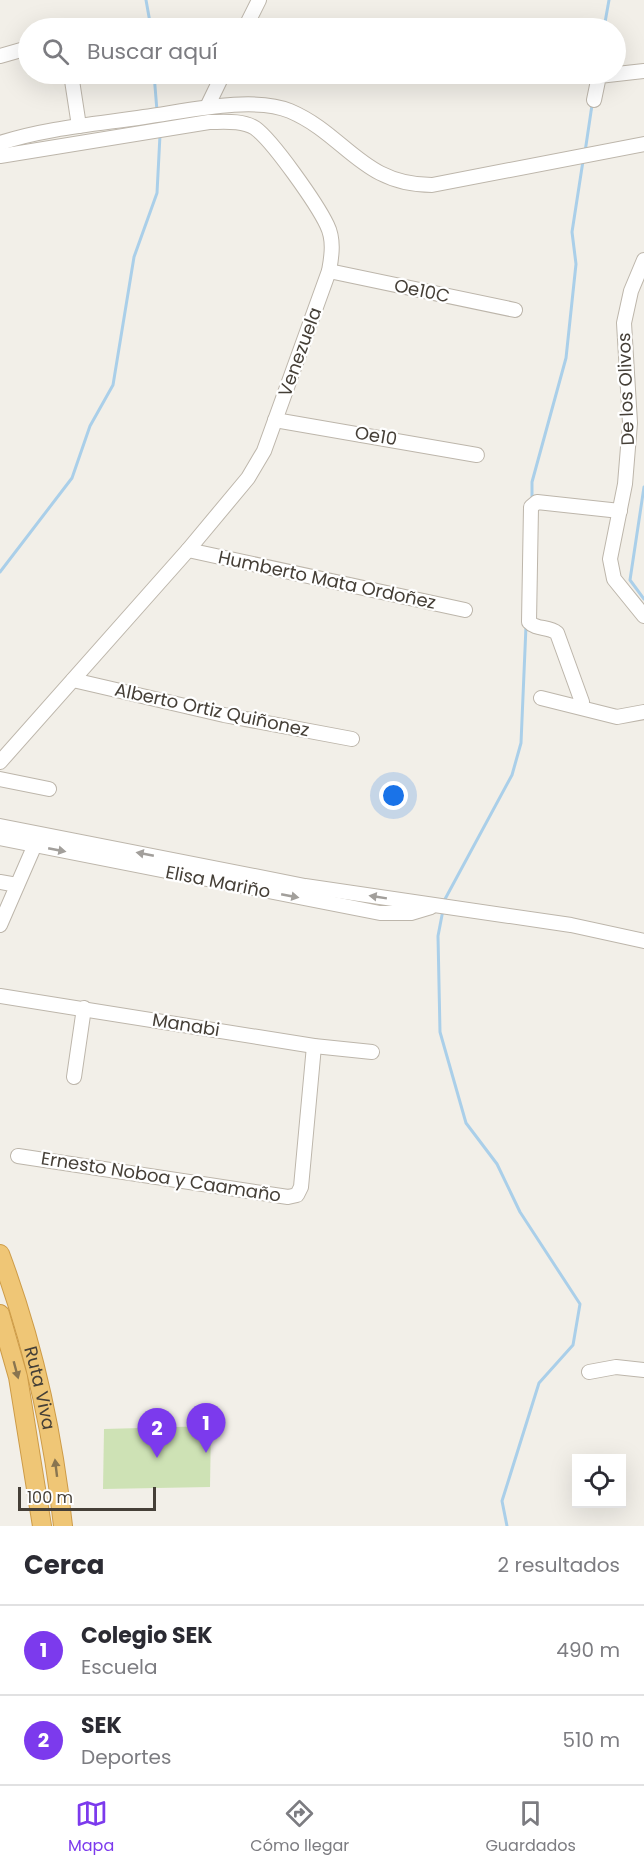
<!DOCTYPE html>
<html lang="es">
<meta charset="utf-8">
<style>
:root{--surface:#fff;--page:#f7f7f7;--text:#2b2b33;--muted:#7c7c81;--line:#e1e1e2;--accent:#7c3aed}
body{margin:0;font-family:Poppins,sans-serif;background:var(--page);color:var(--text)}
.controls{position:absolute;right:18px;bottom:18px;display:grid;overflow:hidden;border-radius:0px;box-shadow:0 6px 24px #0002}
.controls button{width:54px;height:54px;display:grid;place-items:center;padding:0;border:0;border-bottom:2px solid var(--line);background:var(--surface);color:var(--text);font:30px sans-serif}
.scale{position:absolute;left:18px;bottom:15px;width:138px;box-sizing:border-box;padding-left:6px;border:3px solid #453f37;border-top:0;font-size:16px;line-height:21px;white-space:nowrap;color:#453f37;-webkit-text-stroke:4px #fff;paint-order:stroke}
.you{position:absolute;left:394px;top:796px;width:21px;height:21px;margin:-15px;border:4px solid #fff;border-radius:50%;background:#1a73e8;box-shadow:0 0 0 9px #1a73e833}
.badge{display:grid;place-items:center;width:39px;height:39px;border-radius:50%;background:var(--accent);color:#fff;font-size:20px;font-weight:700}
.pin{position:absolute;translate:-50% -50px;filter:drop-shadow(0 2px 3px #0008)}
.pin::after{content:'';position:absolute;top:32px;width:21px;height:18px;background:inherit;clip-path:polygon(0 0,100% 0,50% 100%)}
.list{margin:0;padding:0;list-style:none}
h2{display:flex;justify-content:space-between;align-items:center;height:78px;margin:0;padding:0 24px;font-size:26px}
h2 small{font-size:20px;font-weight:400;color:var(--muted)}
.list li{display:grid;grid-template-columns:39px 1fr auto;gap:18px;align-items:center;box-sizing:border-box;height:90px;padding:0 24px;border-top:2px solid var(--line)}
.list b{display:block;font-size:22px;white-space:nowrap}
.list p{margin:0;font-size:20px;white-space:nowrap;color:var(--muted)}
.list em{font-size:20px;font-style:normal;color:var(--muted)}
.icon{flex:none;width:33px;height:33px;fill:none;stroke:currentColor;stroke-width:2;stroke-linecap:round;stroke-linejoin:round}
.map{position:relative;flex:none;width:644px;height:1526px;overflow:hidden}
.search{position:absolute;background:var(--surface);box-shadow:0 6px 24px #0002;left:18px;right:18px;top:18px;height:66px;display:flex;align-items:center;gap:15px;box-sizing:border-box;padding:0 21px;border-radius:33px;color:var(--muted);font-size:22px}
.sheet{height:258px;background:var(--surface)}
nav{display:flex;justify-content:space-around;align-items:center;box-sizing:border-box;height:84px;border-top:2px solid var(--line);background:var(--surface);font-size:16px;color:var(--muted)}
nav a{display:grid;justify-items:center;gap:3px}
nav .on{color:var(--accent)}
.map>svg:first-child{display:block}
</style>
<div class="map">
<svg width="644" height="1526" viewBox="0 0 644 1526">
<rect width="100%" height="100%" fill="#f2efe8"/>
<path fill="#cee2b5" d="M211,1426L210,1487L103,1489L104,1429Z"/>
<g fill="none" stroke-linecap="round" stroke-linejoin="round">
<g stroke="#aacfe9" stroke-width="3">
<path d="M146,0L151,28"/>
<path d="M604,28L609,0"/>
<path d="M154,74L157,111"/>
<path d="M585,152L592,105"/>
<path d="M644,487L630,580L644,599"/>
<path d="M532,499V482L566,358L576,264L572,232L583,161"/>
<path d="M0,572L72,478L90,426L113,385L134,257L157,193L160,135"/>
<path d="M444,901L512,775L521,743L526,626"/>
<path d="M443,910L438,936L440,1032L466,1123L497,1164L520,1212L580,1304L573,1345L539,1383L502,1501L507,1526"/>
</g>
<defs>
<g id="minor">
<path d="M245,28L259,0"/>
<path d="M0,56L28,48"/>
<path d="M71,74L79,126"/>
<path d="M594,100L599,76L644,71"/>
<path d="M207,107L223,74"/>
<path d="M0,143C46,128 97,124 144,117C183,112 253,95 290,111C346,135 362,185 432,185L644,144"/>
<path d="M0,156L209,122C224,122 242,120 255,128C273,141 317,204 327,225C334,239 332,255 329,271L264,451L248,478L188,550L0,762"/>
<path d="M644,260L631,291L624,323L630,423L625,484L610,559L614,579L644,616"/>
<path d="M329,271L515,310"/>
<path d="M275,420L477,455"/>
<path d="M188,550L465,610"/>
<path d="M73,680L224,715L352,739"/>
<path d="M541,698L617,717L644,712"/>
<path d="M582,702L557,633C549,626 536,630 529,622L531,507L537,502L620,511"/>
<path d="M0,779L49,789"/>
<path d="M0,826L305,886L571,925L644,941"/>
<path d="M0,838L380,913H411L431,907"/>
<path d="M0,882L17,885"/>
<path d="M0,925L37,840"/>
<path d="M0,996L314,1046L372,1052"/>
<path d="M74,1077L84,1008"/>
<path d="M18,1156L288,1197L297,1195L301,1187L314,1046"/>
<path d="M589,1372L616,1367L644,1370"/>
</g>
<g id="highway">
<path id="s1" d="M0,1254C33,1342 53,1432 63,1526"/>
<path d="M0,1314L18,1377L42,1526"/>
</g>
</defs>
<use href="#minor" stroke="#bdb6ab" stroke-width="16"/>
<use href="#highway" stroke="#cd9b47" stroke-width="20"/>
<use href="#minor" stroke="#fff" stroke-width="14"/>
<use href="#highway" stroke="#efc676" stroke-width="18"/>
</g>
<defs><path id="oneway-solid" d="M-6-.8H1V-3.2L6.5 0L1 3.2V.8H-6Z" transform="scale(1.5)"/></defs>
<g fill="#a29f9b">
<use href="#oneway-solid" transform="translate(57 850) rotate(11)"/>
<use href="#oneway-solid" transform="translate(145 854) rotate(-169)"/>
<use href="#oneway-solid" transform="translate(290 896) rotate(11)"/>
<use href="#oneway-solid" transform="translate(378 897) rotate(-171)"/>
</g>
<g fill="#897550">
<use href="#oneway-solid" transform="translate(16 1370) rotate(75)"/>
<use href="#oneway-solid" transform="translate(56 1468) rotate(-97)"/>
</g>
<g text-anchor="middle" stroke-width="4.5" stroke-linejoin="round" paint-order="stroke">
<g font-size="18" fill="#453f37" stroke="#fff">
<text transform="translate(422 291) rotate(12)" y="6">Oe10C</text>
<text transform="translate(300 352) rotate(-70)" y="6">Venezuela</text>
<text transform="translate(626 389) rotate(-92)" y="6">De los Olivos</text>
<text transform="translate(376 436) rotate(10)" y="6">Oe10</text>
<text transform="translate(327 580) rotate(12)" y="6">Humberto Mata Ordoñez</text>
<text transform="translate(212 710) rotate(12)" y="6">Alberto Ortiz Quiñonez</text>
<text transform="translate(218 882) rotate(11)" y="6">Elisa Mariño</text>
<text transform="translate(186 1025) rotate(9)" y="6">Manabi</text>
<text transform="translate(161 1177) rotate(9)" y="6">Ernesto Noboa y Caamaño</text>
<text dy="6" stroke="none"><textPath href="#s1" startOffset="140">Ruta Viva</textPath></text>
</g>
</g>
</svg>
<div class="controls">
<button><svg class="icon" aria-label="locate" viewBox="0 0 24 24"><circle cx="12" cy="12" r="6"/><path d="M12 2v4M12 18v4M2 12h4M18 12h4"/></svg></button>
</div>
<div class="scale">100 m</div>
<div class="you"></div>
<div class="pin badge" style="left:206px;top:1453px">1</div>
<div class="pin badge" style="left:157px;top:1458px">2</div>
<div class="search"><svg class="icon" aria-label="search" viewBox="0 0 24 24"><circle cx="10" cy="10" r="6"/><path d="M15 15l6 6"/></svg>Buscar aquí</div>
</div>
<section class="sheet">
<h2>Cerca<small>2 resultados</small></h2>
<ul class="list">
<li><span class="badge">1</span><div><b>Colegio SEK</b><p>Escuela</p></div><em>490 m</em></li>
<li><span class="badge">2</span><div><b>SEK</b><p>Deportes</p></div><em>510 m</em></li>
</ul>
</section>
<nav>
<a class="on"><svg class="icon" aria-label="map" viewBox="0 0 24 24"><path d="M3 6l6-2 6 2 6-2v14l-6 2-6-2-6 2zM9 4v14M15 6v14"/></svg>Mapa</a>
<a><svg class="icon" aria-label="directions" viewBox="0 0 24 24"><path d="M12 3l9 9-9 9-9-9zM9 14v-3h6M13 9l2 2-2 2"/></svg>Cómo llegar</a>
<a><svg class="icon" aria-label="saved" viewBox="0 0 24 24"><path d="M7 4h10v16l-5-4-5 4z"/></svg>Guardados</a>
</nav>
